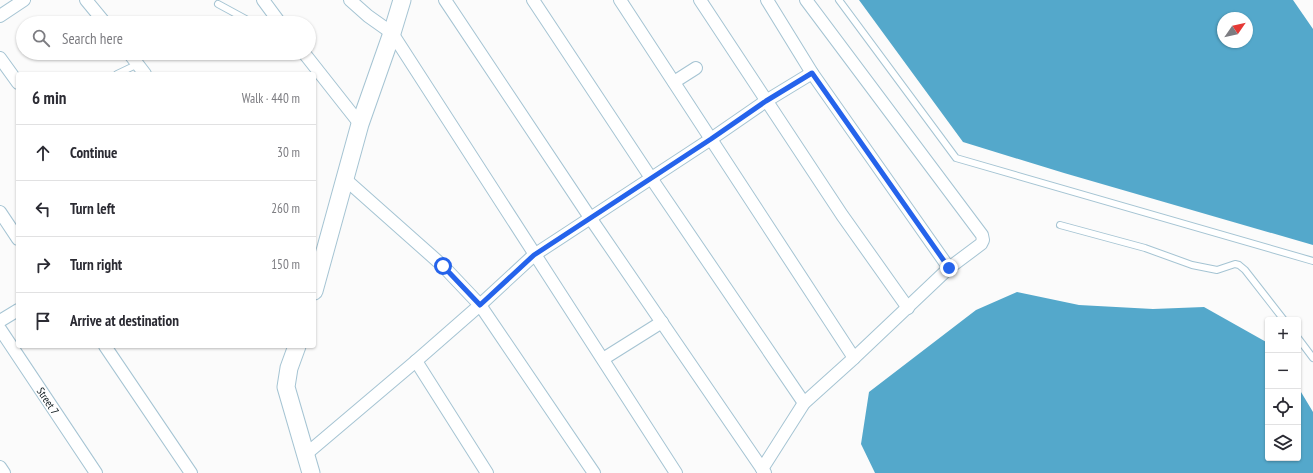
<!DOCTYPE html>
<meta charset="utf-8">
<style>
:root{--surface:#fff;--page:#f2f2f3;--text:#2b2b33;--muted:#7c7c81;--line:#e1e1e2}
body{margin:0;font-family:"PT Sans Narrow",sans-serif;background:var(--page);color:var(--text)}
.controls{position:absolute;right:12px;bottom:12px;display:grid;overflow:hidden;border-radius:4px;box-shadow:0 1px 3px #0004}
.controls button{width:36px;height:36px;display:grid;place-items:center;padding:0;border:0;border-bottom:1px solid var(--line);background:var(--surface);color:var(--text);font:20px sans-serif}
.compass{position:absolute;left:1217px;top:12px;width:36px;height:36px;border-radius:50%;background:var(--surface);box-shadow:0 1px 3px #0004;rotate:56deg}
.stop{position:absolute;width:12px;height:12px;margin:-9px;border:3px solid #2563eb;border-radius:50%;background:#fff}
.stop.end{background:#2563eb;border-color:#fff;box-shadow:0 1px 4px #0008}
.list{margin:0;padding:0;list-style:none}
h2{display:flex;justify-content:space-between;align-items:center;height:52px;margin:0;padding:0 16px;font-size:17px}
h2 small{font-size:13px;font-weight:400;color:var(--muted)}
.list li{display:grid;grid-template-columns:26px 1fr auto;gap:12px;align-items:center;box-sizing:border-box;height:56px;padding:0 16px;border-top:1px solid var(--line)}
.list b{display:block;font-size:15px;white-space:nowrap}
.list em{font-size:13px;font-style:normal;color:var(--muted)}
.icon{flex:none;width:22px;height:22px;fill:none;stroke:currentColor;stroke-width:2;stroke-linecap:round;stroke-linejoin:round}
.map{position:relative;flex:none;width:1313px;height:473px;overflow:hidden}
.search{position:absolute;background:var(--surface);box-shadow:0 1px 3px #0004;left:16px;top:16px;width:300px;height:44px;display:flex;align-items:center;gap:10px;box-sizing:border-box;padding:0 14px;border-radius:22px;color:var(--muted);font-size:15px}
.panel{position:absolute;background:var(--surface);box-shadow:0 1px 3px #0004;left:16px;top:72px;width:300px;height:276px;border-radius:4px}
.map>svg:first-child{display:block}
</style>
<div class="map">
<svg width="1313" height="473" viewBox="0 0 1313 473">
<rect width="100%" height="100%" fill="#fbfbfb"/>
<g fill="#54a8cb" fill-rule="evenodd">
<path d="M859,0H1293L1313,29V245L1064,173L963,142ZM1223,18H1247V42H1223Z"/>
<path d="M1017,292L1079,305L1153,309L1204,307L1268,343V458H1298V387L1313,412V473H875L861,444L869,392L976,310Z"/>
</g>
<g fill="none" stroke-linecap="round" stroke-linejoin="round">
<defs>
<g id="lane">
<path d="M839,0L956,158L1313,261"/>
<path d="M218,4L253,23"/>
<path d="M117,74L138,64"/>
<path d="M1060,225L1145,248L1192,265L1217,270L1235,264L1239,265L1245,270L1284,320"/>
<path d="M1298,338L1313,358"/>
</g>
<g id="street">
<path d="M86,0L105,23"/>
<path d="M263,0L280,23"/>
<path d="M350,0L368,16L392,33L676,473"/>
<path d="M445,0L591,219L765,473"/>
<path d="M533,0L651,178L804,403"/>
<path d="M620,0L854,358"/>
<path d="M700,0L842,215L908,308"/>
<path d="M767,0L812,73L949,268"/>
<path d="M0,16L24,0"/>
<path d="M129,53L145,74"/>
<path d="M304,53L360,124"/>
<path d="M0,58L18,83"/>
<path d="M674,82L696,68"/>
<path d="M345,179L443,266L480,305L594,473"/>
<path d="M0,212L18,239"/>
<path d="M0,321L18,310"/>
<path d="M0,329L96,473"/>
<path d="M105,346L191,473"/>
<path d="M603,359L662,322"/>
<path d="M416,361L487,473"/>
<path d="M305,455L416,361L480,305L534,255L711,139L766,101L812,73"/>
<path d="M0,467L4,473"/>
<path d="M762,469L804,403L854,358L949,268L981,244L983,240L982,235L806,0"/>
</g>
<g id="secondary">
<path d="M314,291L360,124L392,33L402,0"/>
<path d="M297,346L289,368L286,387L311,473"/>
</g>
</defs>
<use href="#lane" stroke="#a5c4d3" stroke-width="8"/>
<use href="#street" stroke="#a5c4d3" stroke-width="14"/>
<use href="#secondary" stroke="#a5c4d3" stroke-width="19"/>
<use href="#lane" stroke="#fff" stroke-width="6"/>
<use href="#street" stroke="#fff" stroke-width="12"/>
<use href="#secondary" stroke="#fff" stroke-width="17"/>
</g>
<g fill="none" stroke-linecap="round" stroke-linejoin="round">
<path stroke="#2563eb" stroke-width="5" d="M443,266L480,305L534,255L711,139L766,101L812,73L949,268"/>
</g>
<g text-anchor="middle" stroke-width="3" stroke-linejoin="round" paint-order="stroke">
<g font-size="11" fill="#0b171c" stroke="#fff">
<text transform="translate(48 401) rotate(56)" y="4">Street 7</text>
</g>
</g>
</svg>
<div class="controls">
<button>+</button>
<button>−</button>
<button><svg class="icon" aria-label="locate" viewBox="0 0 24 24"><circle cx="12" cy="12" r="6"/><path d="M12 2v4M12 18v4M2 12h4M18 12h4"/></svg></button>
<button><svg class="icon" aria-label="layers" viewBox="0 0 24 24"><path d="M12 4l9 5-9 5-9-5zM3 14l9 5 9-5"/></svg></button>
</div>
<svg class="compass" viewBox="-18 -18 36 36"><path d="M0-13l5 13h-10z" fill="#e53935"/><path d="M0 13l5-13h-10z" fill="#7c7c81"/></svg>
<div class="stop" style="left:443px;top:266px"></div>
<div class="stop end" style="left:949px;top:268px"></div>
<div class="search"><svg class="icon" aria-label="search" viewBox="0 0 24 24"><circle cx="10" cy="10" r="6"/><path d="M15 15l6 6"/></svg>Search here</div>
<section class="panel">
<h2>6 min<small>Walk · 440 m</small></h2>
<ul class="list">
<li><svg class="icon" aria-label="ahead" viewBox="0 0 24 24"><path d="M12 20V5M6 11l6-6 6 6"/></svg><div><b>Continue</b></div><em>30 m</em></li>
<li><svg class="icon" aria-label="left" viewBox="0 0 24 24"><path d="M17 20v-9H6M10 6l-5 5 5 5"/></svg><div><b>Turn left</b></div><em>260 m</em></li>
<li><svg class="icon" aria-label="right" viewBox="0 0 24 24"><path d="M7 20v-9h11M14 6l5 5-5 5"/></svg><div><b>Turn right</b></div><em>150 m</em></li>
<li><svg class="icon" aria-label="arrive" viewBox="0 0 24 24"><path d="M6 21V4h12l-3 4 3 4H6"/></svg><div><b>Arrive at destination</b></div></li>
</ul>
</section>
</div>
